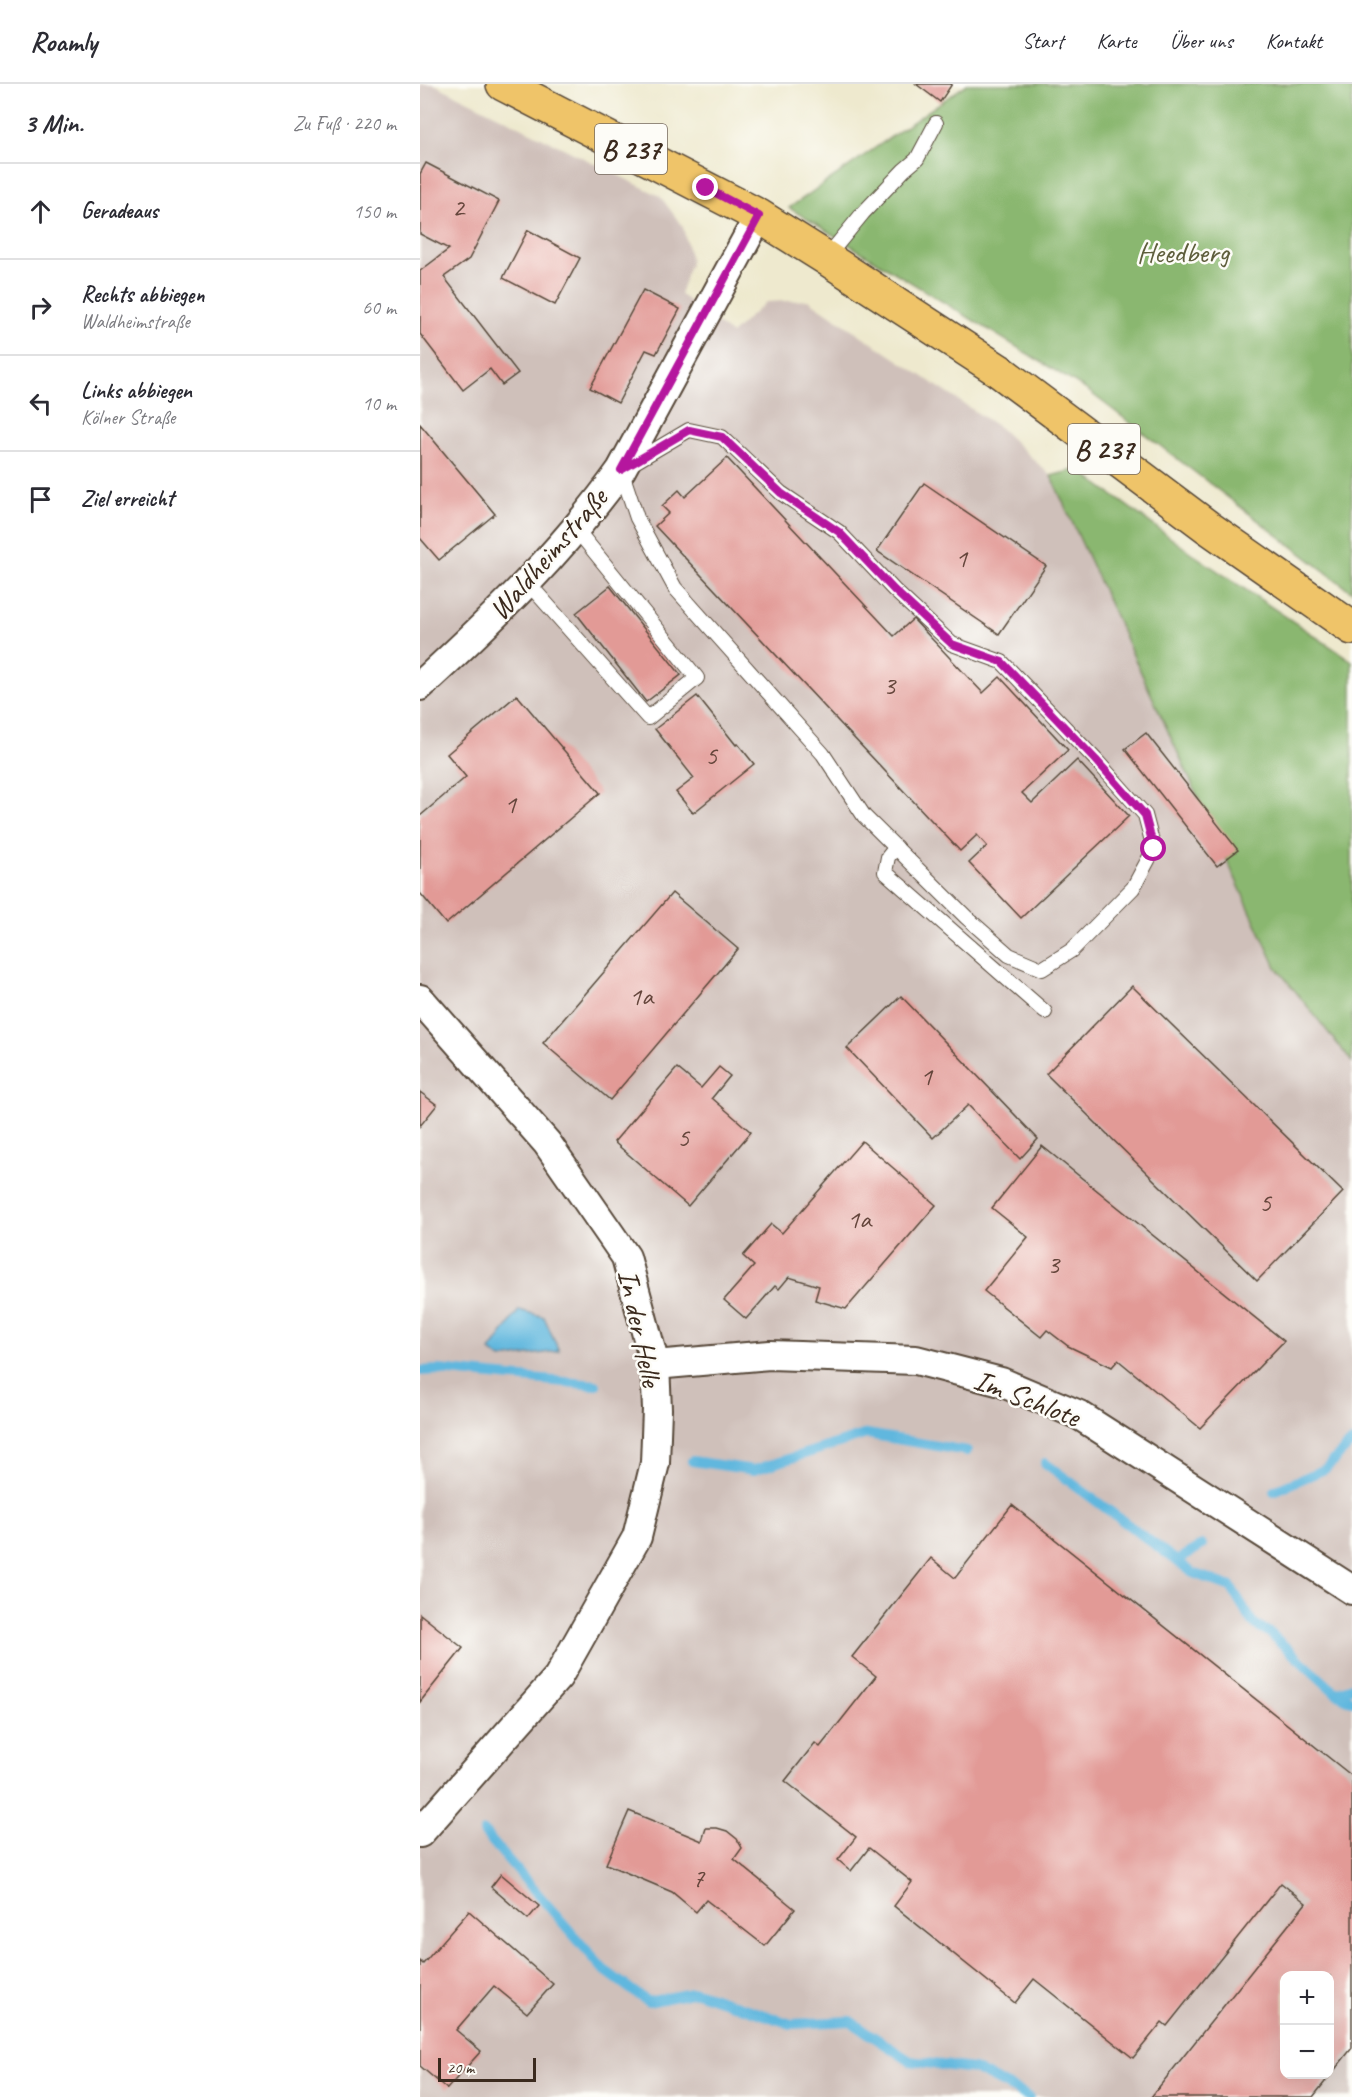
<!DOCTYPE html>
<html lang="de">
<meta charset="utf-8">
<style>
:root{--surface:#fff;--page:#f7f7f7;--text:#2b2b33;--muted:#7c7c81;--line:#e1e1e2}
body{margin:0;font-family:Caveat,sans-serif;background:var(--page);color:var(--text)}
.controls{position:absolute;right:18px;bottom:18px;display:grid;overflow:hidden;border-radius:12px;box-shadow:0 6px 24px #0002}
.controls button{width:54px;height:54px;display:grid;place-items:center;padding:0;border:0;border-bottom:2px solid var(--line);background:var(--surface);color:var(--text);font:30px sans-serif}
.scale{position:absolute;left:18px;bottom:15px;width:98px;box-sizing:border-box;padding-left:6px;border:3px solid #3b2a1e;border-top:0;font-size:16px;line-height:21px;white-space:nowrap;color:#3b2a1e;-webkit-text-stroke:4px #fdfcf7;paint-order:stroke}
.stop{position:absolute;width:18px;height:18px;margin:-14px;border:4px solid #b5179e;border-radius:50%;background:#fff}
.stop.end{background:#b5179e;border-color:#fff;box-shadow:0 2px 6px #0008}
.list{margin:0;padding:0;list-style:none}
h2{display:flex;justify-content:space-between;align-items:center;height:78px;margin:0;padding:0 24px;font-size:26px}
h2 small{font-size:20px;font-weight:400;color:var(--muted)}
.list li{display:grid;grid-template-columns:39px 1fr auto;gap:18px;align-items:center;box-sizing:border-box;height:96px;padding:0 24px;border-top:2px solid var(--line)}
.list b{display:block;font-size:22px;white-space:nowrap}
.list p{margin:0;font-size:20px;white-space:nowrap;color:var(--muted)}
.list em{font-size:20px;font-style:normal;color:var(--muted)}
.icon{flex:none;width:33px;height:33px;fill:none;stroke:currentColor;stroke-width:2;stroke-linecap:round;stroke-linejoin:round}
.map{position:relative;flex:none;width:932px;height:2013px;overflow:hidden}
header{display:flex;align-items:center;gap:36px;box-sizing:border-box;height:84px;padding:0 30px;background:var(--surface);border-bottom:2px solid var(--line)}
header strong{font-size:28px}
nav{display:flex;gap:33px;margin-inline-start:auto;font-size:21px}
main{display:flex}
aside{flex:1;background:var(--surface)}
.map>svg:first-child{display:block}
</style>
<header>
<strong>Roamly</strong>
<nav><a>Start</a><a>Karte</a><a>Über uns</a><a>Kontakt</a></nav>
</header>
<main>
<aside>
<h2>3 Min.<small>Zu Fuß · 220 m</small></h2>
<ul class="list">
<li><svg class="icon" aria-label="ahead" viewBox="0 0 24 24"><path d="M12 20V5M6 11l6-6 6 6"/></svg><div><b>Geradeaus</b></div><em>150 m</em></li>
<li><svg class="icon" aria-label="right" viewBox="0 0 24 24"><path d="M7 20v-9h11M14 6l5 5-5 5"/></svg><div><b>Rechts abbiegen</b><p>Waldheimstraße</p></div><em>60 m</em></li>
<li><svg class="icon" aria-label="left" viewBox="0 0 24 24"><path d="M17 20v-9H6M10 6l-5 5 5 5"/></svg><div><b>Links abbiegen</b><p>Kölner Straße</p></div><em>10 m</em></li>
<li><svg class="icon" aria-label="arrive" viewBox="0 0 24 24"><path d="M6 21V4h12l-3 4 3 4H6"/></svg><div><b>Ziel erreicht</b></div></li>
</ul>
</aside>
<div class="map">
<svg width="932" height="2013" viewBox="0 0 932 2013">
<rect width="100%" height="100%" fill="#fdfcf7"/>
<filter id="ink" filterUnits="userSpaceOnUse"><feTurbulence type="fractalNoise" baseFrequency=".0167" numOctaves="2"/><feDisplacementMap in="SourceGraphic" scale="12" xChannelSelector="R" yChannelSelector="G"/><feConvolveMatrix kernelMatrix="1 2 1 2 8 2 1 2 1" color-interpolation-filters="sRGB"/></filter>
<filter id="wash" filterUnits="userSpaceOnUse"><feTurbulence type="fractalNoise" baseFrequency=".008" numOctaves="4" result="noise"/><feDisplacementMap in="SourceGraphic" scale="24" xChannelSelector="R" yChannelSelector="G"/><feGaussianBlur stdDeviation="1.35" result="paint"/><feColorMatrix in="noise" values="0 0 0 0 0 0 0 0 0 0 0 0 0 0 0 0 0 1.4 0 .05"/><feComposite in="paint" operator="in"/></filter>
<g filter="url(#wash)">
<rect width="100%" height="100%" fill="#eee9ce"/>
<path fill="#cfc0ba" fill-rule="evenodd" d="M0,0H14L240,112L263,143L271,177L260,210L311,250L346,218L388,216L580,344L631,392L856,883L932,978V2013H0ZM864,1892H910V1990H864Z"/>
<g fill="#8ab76f" stroke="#627046" stroke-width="1.5">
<path d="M547,0H932V508L667,306L369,124Z"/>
<path d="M657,385L774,471L932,577V978L856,883L631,392Z"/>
</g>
<path fill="#61b7de" stroke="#4e707e" stroke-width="1.5" d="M99,1226L124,1233L139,1267L81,1275L70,1267Z"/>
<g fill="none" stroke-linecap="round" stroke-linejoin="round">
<g stroke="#61b7de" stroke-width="10">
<path d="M0,1287L19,1286L176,1301"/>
<path d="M272,1377L334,1386L447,1350L547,1367"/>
<path d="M625,1379L773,1489L811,1503L833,1539L850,1549L916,1609L932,1603"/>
<path d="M854,1407L905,1385L932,1358"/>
<path d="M757,1477L782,1461"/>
<path d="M916,1609L932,1617"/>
<path d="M64,1748L183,1885L228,1918L276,1908L371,1940L430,1937L490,1977L554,1985L609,2013"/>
</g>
</g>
<g id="blocks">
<g fill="#e29a96" fill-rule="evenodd">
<path d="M496,0H532L520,18Z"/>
<path d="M6,79L79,117L49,175L24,193L98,289L82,301L70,285L43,306L0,250V187L29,165L0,150V90Z"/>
<path d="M108,146L160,174L135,221L83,194Z"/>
<path d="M223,206L260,225L236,270L226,266L198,319L170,304Z"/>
<path d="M0,340L75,430L19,476L0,454Z"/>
<path d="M307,374L474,552L493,535L563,609L580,593L648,666L602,709L612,719L657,676L709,732L601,834L549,779L567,762L557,751L540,767L235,442L249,429L242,422L259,406L265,413Z"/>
<path d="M504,399L626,482L579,550L457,467Z"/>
<path d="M190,502L261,591L226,618L156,529Z"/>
<path d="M97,611L180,709L26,840L0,809V732L46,693L27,670Z"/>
<path d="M277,612L316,661L318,660L334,680L273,729L256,708L274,694L235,645Z"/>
<path d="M726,649L818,766L797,782L705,665Z"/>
<path d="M252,809L318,865L190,1016L123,959Z"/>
<path d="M712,902L923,1108L837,1197L626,990Z"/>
<path d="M481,912L618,1055L600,1075L548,1021L513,1054L427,964Z"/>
<path d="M299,983L310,992L292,1014L331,1048L268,1122L194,1058L257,984L281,1004Z"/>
<path d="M0,1008L17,1021L0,1042Z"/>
<path d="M442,1057L516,1121L426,1225L395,1216L399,1202L369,1193L359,1205L355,1202L326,1235L304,1216L334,1182L323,1172L351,1140L362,1149Z"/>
<path d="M622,1062L864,1257L780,1344L698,1276L692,1283L648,1262L627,1246L621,1253L564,1207L608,1153L572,1124Z"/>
<path d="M592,1421L932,1692V1964L893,2013H731L886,1819L861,1799L747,1942L742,1938L713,1974L614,1895L595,1919L474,1822L492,1798L449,1764L431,1787L418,1776L436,1753L365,1697L395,1659L400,1663L456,1592L432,1573L511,1474L535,1494ZM864,1892H910V1990H864Z"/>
<path d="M0,1530L43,1564L0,1618Z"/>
<path d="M209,1727L282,1757L286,1744H297L307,1747L317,1755L322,1764L314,1775L375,1825L345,1862L286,1816L276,1828L252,1808L186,1780Z"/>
<path d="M81,1790L119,1822L108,1835L71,1803Z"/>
<path d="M49,1827L133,1900L107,1929L74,1902L36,1946L61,1967L27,2005L0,1982V1877L3,1880Z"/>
</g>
</g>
</g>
<g filter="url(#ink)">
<use href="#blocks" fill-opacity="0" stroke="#564738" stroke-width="1.5"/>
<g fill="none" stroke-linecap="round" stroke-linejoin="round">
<defs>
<g id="lane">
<path d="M406,174L443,129L484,86L497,75L516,39"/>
<path d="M269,346L302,353L361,409L419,448L474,506L532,560L582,578L676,676L725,731L734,765L713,804L652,866L622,885L589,871L546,833L444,732L403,670L255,504L217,434L201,386Z"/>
<path d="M108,499L228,634L277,594L156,445"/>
<path d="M476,763L468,773L465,788L625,928"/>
</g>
<g id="street">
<path d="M0,602C73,535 143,467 201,386L339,132"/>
<path d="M0,915L127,1059L206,1173L235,1281L237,1325L235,1379L217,1453L138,1593L0,1749"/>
<path d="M235,1281L350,1271L496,1276L581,1298L659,1331L932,1506"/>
</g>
<path id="primary" d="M83,0L339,132L406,174L578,286L789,444L932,544"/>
</defs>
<use href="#lane" stroke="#564738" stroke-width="16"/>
<use href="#street" stroke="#564738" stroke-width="32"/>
<use href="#primary" stroke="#564738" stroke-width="36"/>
<use href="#lane" stroke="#fff" stroke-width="14"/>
<use href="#street" stroke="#fff" stroke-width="28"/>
<use href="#primary" stroke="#efc469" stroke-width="33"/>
</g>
</g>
<g fill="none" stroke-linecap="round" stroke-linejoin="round" filter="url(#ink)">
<path stroke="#b5179e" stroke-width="8" d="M286,104L339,132L201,386L269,346L302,353L361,409L419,448L474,506L532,560L582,578L676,676L725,731L734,765"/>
</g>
<g text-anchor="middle" stroke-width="5" stroke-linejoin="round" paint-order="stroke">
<g font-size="27" fill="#65463c">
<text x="38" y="132">2</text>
<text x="541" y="483">1</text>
<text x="469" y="610">3</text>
<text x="291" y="680">5</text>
<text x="90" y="729">1</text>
<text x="221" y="921">1a</text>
<text x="506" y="1001">1</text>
<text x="263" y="1062">5</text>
<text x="845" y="1127">5</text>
<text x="439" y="1144">1a</text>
<text x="633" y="1189">3</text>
<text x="278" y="1803">7</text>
</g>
<g fill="#fdfcf7" stroke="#75695f" stroke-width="1.5">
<rect x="175" y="40" width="72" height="50" rx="4.5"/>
<rect x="648" y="340" width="72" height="50" rx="4.5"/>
</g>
<g font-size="28" font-weight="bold" fill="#3b2a1e">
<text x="211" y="75">B 237</text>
<text x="684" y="375">B 237</text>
</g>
<g font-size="30" fill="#5e5e3c" stroke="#fdfcf7">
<text x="763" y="178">Heedberg</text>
</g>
<g font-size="30" fill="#3b2a1e" stroke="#fdfcf7">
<text transform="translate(128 470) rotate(-49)" y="10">Waldheimstraße</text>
<text transform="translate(220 1244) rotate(78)" y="10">In der Helle</text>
<text transform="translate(607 1314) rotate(21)" y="10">Im Schlote</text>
</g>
</g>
</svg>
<div class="controls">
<button>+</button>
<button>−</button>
</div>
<div class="scale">20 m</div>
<div class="stop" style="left:734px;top:765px"></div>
<div class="stop end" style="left:286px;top:104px"></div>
</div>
</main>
